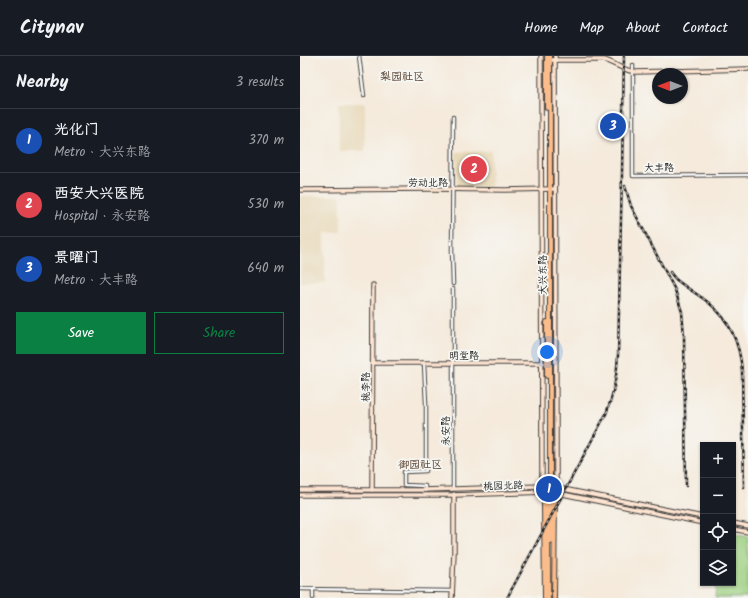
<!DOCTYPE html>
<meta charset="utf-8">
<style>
:root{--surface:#171b24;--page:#20242c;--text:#f1f3f6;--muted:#9ea1a6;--line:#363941;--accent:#0b8043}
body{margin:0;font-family:Kalam,"LXGW WenKai TC",sans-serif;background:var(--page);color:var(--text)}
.controls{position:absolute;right:12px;bottom:12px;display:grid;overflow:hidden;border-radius:0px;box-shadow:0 1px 3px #0004}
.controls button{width:36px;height:36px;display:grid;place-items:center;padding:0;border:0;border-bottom:1px solid var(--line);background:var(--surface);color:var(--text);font:20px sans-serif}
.compass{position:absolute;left:352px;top:12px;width:36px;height:36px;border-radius:50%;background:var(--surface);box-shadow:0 1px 3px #0004;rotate:270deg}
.you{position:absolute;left:247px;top:296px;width:14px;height:14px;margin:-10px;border:3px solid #fff;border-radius:50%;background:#1a73e8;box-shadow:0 0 0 6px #1a73e833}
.badge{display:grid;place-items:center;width:26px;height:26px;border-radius:50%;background:var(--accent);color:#fff;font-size:13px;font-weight:700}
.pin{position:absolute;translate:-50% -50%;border:2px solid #fff;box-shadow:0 1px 4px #0006}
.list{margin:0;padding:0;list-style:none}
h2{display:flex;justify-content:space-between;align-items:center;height:52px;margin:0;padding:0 16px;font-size:17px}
h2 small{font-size:13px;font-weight:400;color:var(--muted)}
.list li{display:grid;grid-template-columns:26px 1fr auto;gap:12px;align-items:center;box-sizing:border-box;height:64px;padding:0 16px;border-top:1px solid var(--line)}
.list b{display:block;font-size:15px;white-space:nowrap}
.list p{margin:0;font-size:13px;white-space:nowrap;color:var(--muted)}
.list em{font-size:13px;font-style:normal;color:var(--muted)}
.actions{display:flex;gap:8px;padding:12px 16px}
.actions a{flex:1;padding:9px 0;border:1px solid var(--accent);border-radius:0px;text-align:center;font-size:14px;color:var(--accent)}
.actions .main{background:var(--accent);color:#fff}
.icon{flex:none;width:22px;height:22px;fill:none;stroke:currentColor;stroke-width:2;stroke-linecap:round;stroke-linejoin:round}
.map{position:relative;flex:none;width:448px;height:542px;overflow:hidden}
header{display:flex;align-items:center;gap:24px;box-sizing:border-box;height:56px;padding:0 20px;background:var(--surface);border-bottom:1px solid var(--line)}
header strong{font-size:19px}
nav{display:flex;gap:22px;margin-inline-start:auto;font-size:14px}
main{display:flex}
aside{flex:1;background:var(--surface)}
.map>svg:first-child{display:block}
</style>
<header>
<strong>Citynav</strong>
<nav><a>Home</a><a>Map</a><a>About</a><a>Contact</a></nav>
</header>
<main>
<aside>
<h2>Nearby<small>3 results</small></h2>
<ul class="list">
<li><span class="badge" style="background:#1a4fb4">1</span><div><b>光化门</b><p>Metro · 大兴东路</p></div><em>370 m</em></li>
<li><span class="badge" style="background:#e0444e">2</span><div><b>西安大兴医院</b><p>Hospital · 永安路</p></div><em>530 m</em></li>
<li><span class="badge" style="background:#1a4fb4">3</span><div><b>景曜门</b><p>Metro · 大丰路</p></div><em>640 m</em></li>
</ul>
<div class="actions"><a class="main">Save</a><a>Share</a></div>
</aside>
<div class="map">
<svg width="448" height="542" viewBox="0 0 448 542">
<rect width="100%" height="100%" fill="#f6f6f2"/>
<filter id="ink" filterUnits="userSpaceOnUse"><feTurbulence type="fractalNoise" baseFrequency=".025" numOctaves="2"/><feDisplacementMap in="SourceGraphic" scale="8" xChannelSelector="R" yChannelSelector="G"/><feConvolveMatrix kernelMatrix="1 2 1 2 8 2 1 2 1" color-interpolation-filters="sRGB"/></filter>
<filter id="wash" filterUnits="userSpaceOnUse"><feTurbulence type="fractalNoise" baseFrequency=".012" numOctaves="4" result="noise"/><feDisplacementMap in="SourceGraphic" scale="16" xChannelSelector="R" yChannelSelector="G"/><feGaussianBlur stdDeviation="0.9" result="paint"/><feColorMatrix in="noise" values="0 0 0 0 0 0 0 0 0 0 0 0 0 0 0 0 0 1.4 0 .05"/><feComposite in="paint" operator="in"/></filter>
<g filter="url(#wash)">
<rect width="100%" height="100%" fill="#f5eadb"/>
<g fill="#e8d9ba">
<rect x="39" y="47" width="26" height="48"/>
<path d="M191,95V131H158L157,129L156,96Z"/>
<path d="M2,140H41V176L25,177V227H0V142Z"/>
</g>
<path fill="#9ccf7f" stroke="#5c764e" d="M433,478L448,481V542H415L416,527H433Z"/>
</g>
<g filter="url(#ink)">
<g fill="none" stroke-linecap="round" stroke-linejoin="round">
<defs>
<g id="street">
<path d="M59,0L64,40"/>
<path d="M333,9V120L448,119"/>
<path d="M153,228L152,195L153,61"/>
<path d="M153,233V433"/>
<path d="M124,307L126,347V415L104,416V429L125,430V435"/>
<path d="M0,533L152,535"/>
<path d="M13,542V533"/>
</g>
<g id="secondary">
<path d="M241,0L242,422L243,430L247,436"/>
<path d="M249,2L250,4H304C315,7 324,15 336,16L448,13"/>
<path d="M0,134L133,133L205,134L253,133"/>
<path d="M73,307H243"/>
<path d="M253,431L403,461"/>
<path d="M0,434H124L243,430"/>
<path d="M72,434L73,229"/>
<path d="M253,436L403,467"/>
<path d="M254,436L256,422V369L255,0"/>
<path d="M0,439H154L247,436"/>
<path d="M433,467L448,470"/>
<path d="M433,473L448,476"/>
<path d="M152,542L154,496V438"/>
</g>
<g id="primary">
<path d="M247,0V52"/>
<path d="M250,0V430L254,436L252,442L251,485"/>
<path d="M247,320V266"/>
<path d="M248,426V485"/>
<path d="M254,437L255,442L254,542"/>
<path d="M245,542L244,449L246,442"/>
</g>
<path id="highway" d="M248,485V542"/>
</defs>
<use href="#street" stroke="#3d3b39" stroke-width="4.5"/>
<use href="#secondary" stroke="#3d3b39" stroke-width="5.5"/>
<use href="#primary" stroke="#3d3b39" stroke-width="6"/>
<use href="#highway" stroke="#3d3b39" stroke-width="6"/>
<use href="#street" stroke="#fff" stroke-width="2.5"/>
<use href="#secondary" stroke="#fde4d1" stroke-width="3.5"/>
<use href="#primary" stroke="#fabc8b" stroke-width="4"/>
<use href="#highway" stroke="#fabc8b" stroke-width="4.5"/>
<defs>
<g id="rail">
<path d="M325,130L331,150L375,234L382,256L384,280L386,430"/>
<path d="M370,216C372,219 375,223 378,225C388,233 399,239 409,247C431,265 440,288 442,315L444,431"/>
<path d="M207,542L306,358C314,338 317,321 318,299L322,117L324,0"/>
</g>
</defs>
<use href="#rail" stroke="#1c1c1c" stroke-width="2.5"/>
<use href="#rail" stroke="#f6f6f2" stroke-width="1" stroke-dasharray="3" stroke-linecap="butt"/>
</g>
</g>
<g text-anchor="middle" stroke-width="3.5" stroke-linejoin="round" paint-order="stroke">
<g font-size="10" fill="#1c1c1c" stroke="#f6f6f2">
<text x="359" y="115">大丰路</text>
<text x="128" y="130">劳动北路</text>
<text transform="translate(242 219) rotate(-90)" y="4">大兴东路</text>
<text x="164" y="303">明堂路</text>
<text transform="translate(65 331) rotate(-90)" y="4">桃李路</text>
<text transform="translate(145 375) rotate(-90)" y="4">永安路</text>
<text transform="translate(203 429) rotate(-2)" y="4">桃园北路</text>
</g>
<g font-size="11" font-weight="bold" fill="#665041" stroke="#f6f6f2">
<text x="102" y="24">梨园社区</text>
<text x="120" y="412">御园社区</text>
</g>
</g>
</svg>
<div class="controls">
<button>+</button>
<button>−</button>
<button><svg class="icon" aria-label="locate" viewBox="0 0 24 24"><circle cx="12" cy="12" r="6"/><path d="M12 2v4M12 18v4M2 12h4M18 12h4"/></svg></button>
<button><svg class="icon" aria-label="layers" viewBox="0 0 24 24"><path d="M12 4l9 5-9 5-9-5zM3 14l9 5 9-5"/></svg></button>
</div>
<svg class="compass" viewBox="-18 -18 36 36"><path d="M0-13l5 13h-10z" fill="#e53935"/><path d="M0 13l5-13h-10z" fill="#9ea1a6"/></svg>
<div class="you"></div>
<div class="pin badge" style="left:249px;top:433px;background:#1a4fb4">1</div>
<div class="pin badge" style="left:174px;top:113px;background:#e0444e">2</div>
<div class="pin badge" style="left:313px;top:70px;background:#1a4fb4">3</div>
</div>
</main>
